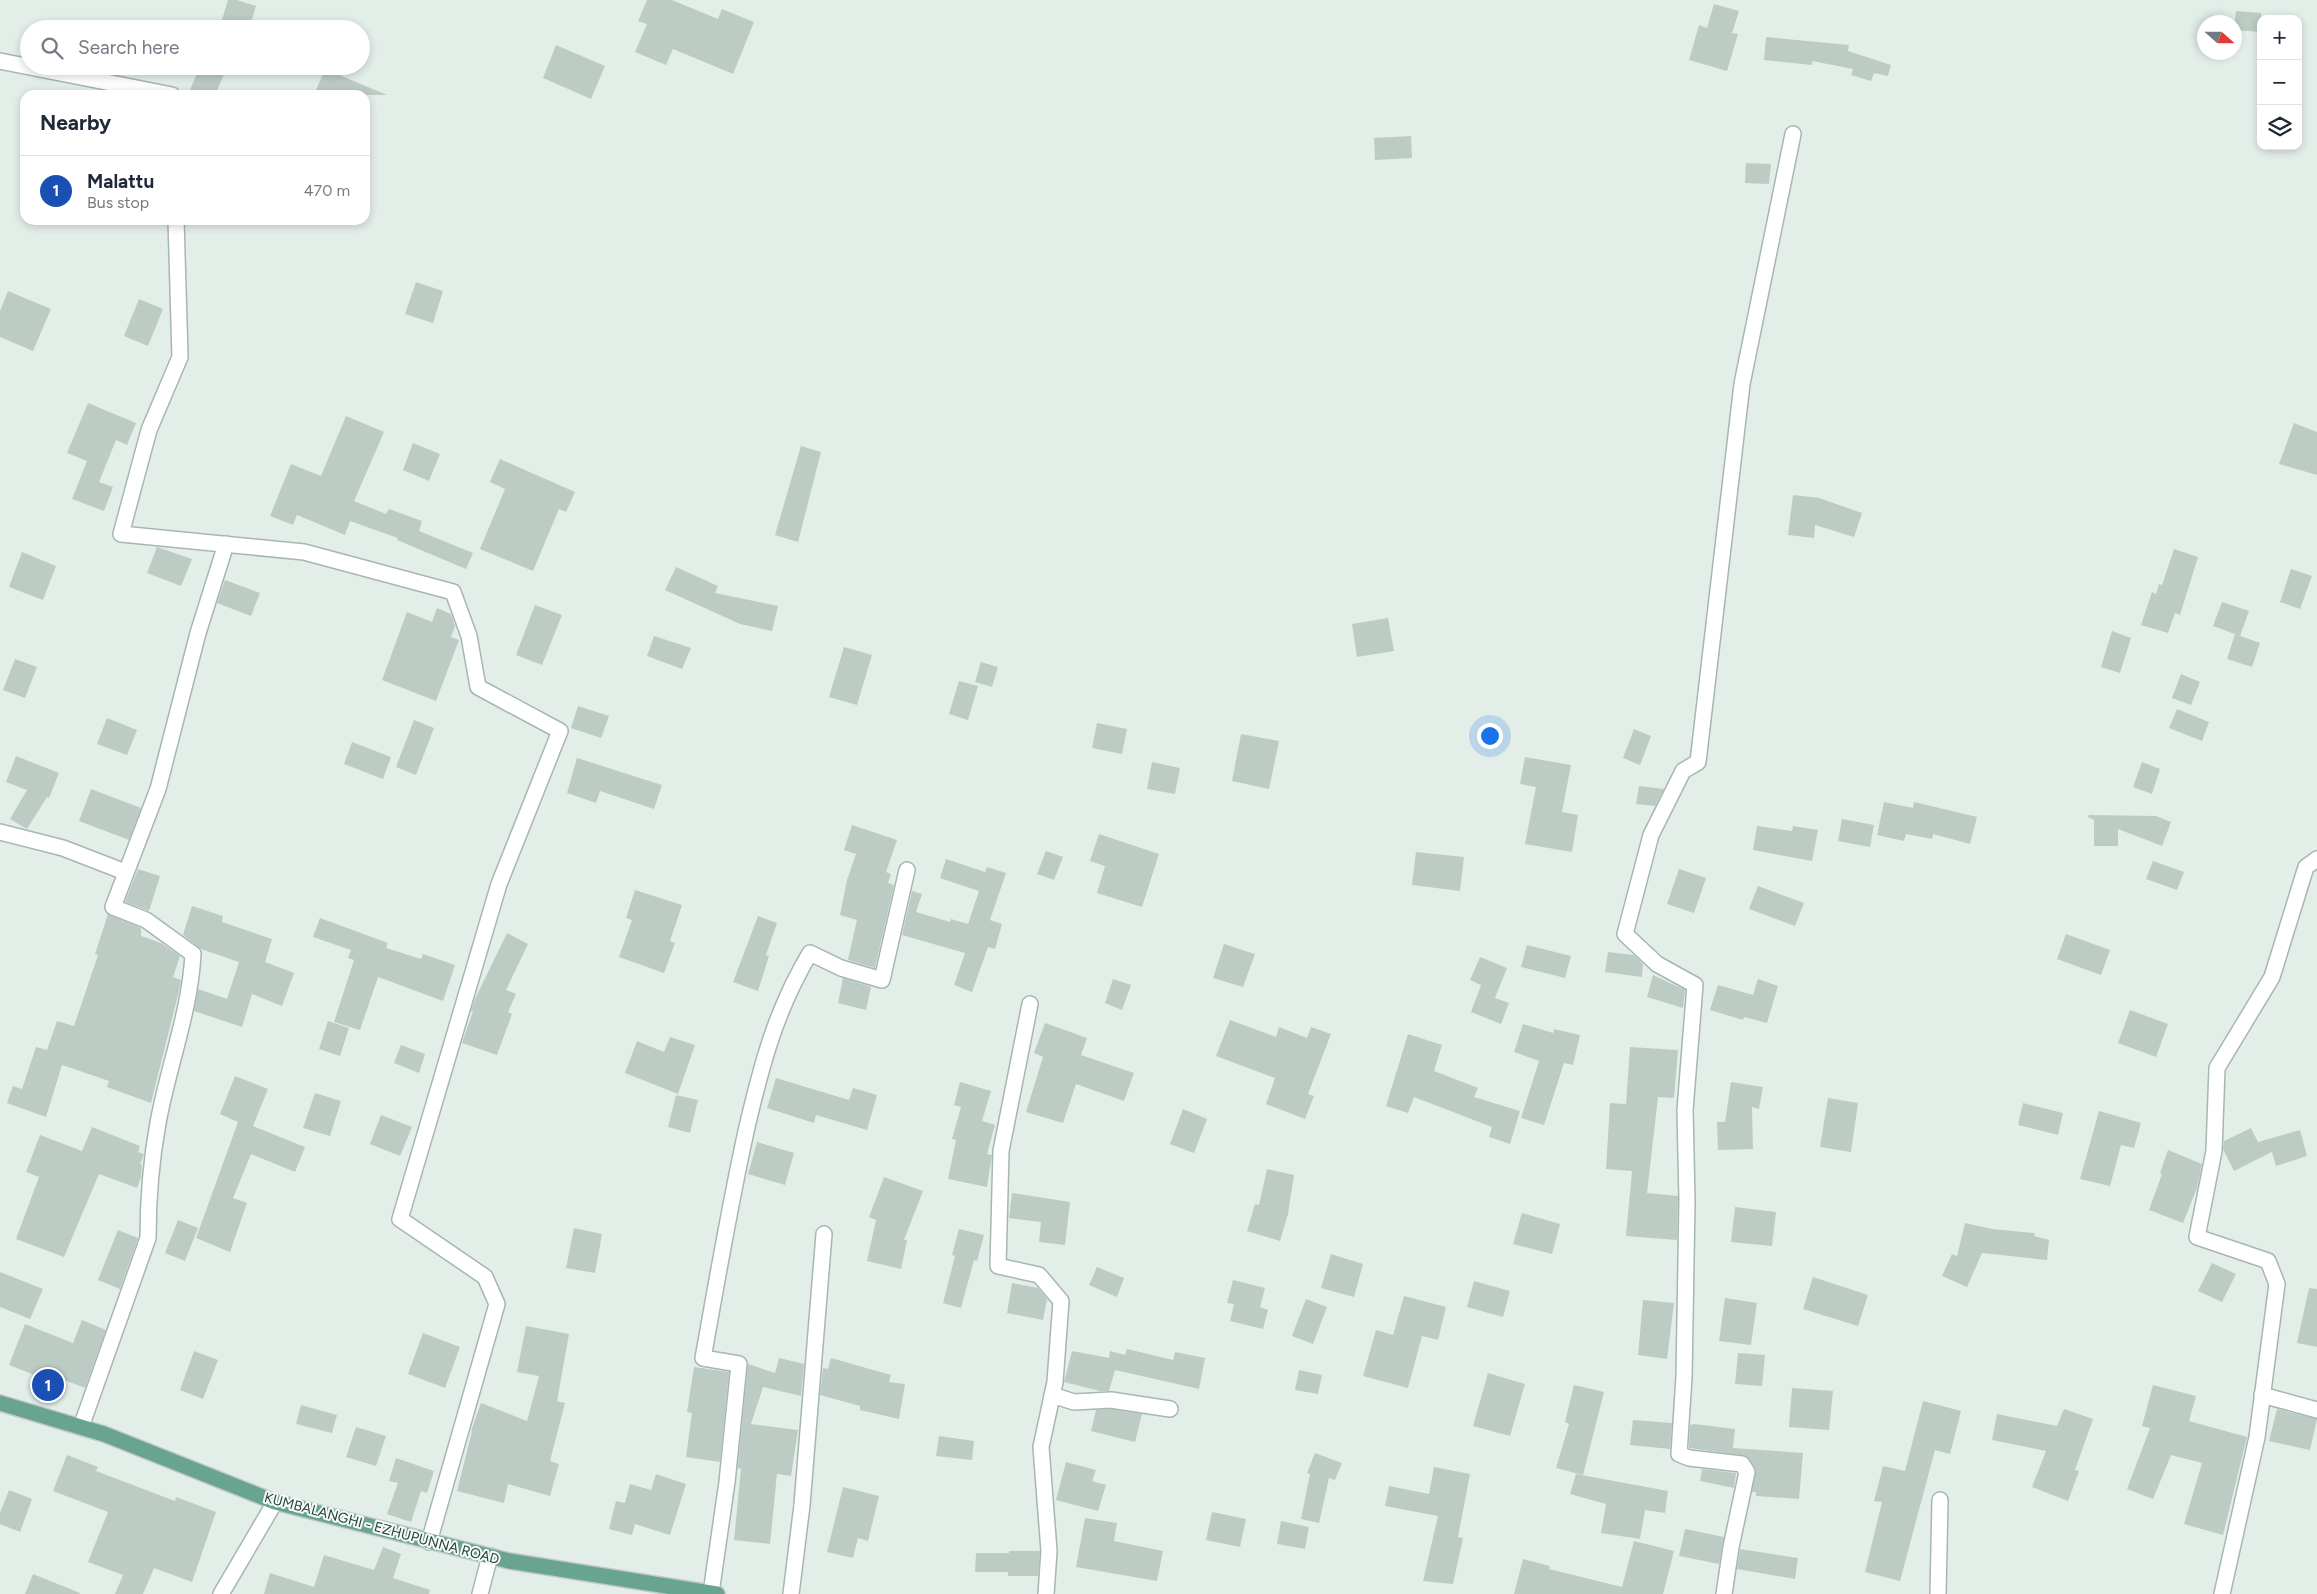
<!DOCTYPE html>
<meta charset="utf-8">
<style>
:root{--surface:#fff;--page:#f6f6f7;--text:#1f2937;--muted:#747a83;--line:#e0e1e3;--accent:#7f4a48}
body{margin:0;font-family:Figtree,sans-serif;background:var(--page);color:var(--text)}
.controls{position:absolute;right:15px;top:15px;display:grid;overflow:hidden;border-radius:10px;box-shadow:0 2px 8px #0003}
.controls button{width:45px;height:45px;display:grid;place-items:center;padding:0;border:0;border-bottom:1px solid var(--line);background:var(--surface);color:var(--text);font:25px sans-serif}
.compass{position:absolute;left:2197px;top:15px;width:45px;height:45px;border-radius:50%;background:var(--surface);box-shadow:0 2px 8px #0003;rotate:111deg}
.you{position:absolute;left:1489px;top:735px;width:18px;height:18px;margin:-12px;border:4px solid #fff;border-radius:50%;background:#1a73e8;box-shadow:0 0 0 8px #1a73e833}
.badge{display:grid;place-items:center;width:32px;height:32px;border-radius:50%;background:var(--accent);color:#fff;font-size:16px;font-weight:700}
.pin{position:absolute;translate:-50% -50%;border:2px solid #fff;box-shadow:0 1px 5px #0006}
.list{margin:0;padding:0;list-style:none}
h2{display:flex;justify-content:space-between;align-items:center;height:65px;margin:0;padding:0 20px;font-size:21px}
h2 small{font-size:16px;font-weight:400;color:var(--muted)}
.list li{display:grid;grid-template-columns:32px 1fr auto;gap:15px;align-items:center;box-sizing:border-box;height:70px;padding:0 20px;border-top:1px solid var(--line)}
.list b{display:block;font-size:19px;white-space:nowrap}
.list p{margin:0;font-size:16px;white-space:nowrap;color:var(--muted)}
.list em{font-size:16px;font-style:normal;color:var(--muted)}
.icon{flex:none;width:28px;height:28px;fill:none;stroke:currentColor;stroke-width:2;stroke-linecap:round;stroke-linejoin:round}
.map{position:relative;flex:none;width:2317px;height:1594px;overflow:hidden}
.search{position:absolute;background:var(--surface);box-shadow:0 2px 8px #0003;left:20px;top:20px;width:350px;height:55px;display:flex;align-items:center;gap:12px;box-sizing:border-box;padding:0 18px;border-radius:28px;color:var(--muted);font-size:19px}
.panel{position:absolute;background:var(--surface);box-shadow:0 2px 8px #0003;left:20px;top:90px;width:350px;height:135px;border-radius:15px}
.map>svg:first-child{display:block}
</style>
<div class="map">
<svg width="2317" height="1594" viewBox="0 0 2317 1594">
<rect width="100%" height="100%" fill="#e4eee9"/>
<g fill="#bcccc4">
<path d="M228,0H237L256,6L249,29H239L221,23Z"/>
<path d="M647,0H672L718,19L722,9L754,22L733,74L673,49L666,65L635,52L647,24L638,21Z"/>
<path d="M1714,4L1739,11L1732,33L1738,34L1727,71L1689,60L1699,25L1707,28Z"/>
<path d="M2236,11L2261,13V32L2234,30Z"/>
<path d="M1766,37L1849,45L1848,51L1891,65L1888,76L1874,73L1871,81L1851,75L1853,69L1812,61V65L1764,60Z"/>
<path d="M556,45L605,66L591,99L543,78Z"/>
<path d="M200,66L224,74L215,95H188Z"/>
<path d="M325,69L387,95H314Z"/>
<path d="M1411,136L1412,158L1375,160L1374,138Z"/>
<path d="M1746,163L1771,164L1769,184L1745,183Z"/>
<path d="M416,282L443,291L433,323L405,314Z"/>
<path d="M8,291L51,309L33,351L0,337V311Z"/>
<path d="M139,299L163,309L148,346L124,336Z"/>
<path d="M88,403L136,423L127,445L116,440L99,482L113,487L104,511L72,499L87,461L67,453Z"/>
<path d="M346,416L384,432L354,501L386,514L389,509L422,521L419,531L473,553L466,569L397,540L398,538L350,521L345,535L297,515L293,525L270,516L291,464L321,476Z"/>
<path d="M2294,423L2317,432V475L2279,464Z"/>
<path d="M413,443L440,454L429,481L403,470Z"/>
<path d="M801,446L821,452L798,542L775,535Z"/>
<path d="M500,459L575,492L566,512L559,509L533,571L480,549L505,489L490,482Z"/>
<path d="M1793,495L1819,498L1862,513L1854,537L1815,525L1814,538L1788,535Z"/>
<path d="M157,547L192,559L181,586L147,573Z"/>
<path d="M2174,549L2198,557L2180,615L2175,613L2168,633L2141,625L2152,592L2156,594L2159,584L2162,585Z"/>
<path d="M22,552L56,566L43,600L9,587Z"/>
<path d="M676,567L718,586L715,593L778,606L772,631L740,624L665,590Z"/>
<path d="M2291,569L2312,576L2300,609L2280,602Z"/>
<path d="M225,580L260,593L251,616L217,603Z"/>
<path d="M2222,602L2249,611L2240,636L2213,626Z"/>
<path d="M535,605L562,615L542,665L516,655Z"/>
<path d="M437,608L451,614L455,626L451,637L459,640L436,701L382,680L407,612L432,622Z"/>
<path d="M1388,618L1394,651L1357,657L1352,624Z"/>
<path d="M2112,631L2131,638L2120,673L2101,667Z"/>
<path d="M2235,634L2260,643L2252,667L2227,659Z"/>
<path d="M654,636L691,648L682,669L647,656Z"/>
<path d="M844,647L872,655L857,705L829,697Z"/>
<path d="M15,659L37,667L25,698L3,690Z"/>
<path d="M981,662L998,667L992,687L975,682Z"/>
<path d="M2181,674L2200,682L2191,705L2172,698Z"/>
<path d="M959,681L978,686L968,720L949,714Z"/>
<path d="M578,706L609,716L601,738L571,728Z"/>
<path d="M2177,709L2209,722L2202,741L2169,728Z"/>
<path d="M107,718L137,730L127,755L97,744Z"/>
<path d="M414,720L434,728L416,775L396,767Z"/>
<path d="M1097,723L1127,729L1122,754L1092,748Z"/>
<path d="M1634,729L1651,736L1640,765L1623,758Z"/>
<path d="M1241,734L1279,741L1269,789L1232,781Z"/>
<path d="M352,742L391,757L383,779L344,764Z"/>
<path d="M16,756L59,773L49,798L47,797L27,829L10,819L27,790L6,782Z"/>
<path d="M1525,757L1571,765L1562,812L1578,815L1572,852L1525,844L1536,787L1520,784Z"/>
<path d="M577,758L662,785L654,809L600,791L596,803L567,793Z"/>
<path d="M1152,762L1180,768L1175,794L1147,789Z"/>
<path d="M2142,762L2160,769L2152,794L2133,787Z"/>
<path d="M1639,786L1664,789L1655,806L1636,804Z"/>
<path d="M91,789L141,808L129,840L79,821Z"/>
<path d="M1884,802L1913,808L1914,802L1977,817L1970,844L1933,834L1932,839L1906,834L1904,841L1877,835Z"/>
<path d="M2089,815L2156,816L2171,822L2162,846L2118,829V846H2094V820L2088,817Z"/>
<path d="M1842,819L1874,825L1870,847L1838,841Z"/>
<path d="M852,825L897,840L886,872L891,874L888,883L894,885L875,968L848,960L857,920L840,915L847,880L856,854L844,850Z"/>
<path d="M1757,826L1792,831L1793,826L1818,830L1812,861L1753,850Z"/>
<path d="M1099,834L1159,854L1142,907L1097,893L1105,866L1090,861Z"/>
<path d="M1046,851L1063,857L1054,880L1037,874Z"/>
<path d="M1416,852L1464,857L1460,891L1412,885Z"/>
<path d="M946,859L985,872L987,867L1006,873L990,920L1002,924L995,949L988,947L972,992L954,985L965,953L902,935L912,891L922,894L916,912L950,922L951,919L968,924L979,891L940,878Z"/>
<path d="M2153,861L2184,872L2177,890L2146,879Z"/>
<path d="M138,869L160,876L149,911L125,902Z"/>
<path d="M1679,869L1706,878L1694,913L1667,904Z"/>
<path d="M1758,886L1804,903L1795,926L1749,909Z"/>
<path d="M635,890L682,905L670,941L675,943L664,973L619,957L632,920L626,918Z"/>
<path d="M192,906L223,916L222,922L272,939L265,962L294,973L282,1006L252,994L242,1027L194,1011L198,989L227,999L239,962L201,949L183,935Z"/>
<path d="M108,914L141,928V936L161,943L180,956L173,977L181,980L178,995L151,1103L107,1087L109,1081L62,1065L46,1117L7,1103L13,1086L22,1089L36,1047L47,1050L57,1021L74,1026L98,955L95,954Z"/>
<path d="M758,916L777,923L766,955L769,956L758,991L733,982Z"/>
<path d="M320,918L388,943L386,948L421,959L423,954L455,965L443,1001L378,977L360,1030L334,1022L354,960L348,958L351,950L313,937Z"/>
<path d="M507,933L528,944L506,990L516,994L508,1012L512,1014L497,1055L462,1043L473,1011H471L475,999Z"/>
<path d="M2066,934L2110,950L2101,975L2057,959Z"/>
<path d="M1224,944L1255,954L1243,987L1213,978Z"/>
<path d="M1527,945L1571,956L1565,978L1521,967Z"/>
<path d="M1608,952L1634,955L1643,964L1642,977L1605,972Z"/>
<path d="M1480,957L1507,968L1495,998L1509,1003L1501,1024L1471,1012L1481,985L1470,980Z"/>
<path d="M1653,975L1685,990L1683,1008L1647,997Z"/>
<path d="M843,978L871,987L866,1010L838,1003Z"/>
<path d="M1113,979L1131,985L1122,1010L1105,1003Z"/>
<path d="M1758,979L1778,986L1767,1023L1744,1017L1743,1020L1710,1010L1718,985L1753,995Z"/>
<path d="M2130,1010L2168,1024L2156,1057L2118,1043Z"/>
<path d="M1230,1020L1276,1037L1279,1027L1307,1038L1311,1027L1331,1034L1308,1094L1314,1096L1305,1119L1266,1104L1275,1078L1216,1056Z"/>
<path d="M328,1021L349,1028L340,1056L319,1049Z"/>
<path d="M1045,1023L1087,1038L1081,1055L1134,1073L1124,1101L1076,1084L1063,1123L1026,1112L1043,1057L1034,1053Z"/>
<path d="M1523,1024L1553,1033L1554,1029L1580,1035L1573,1065L1564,1063L1544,1125L1521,1118L1539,1061L1514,1052Z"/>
<path d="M1408,1034L1442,1045L1434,1071L1478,1088L1474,1097L1520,1111L1510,1144L1489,1137L1492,1127L1414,1097L1408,1113L1386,1106Z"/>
<path d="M670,1037L695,1045L678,1094L625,1073L637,1041L664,1052Z"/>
<path d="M401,1045L425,1054L419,1073L394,1063Z"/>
<path d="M1630,1047L1678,1050L1674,1098L1658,1097L1647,1193L1678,1196L1677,1240L1626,1236L1632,1171L1606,1169L1610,1103L1626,1104Z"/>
<path d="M235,1076L268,1089L253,1126L305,1147L295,1172L251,1154L233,1198L247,1203L230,1252L196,1238L238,1122L220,1114Z"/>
<path d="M776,1078L849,1100L853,1088L877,1095L867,1130L816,1115L814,1123L767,1108Z"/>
<path d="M960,1082L991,1091L982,1121L995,1125L987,1154L992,1155L987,1187L948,1179L956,1140L952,1139L961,1107L954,1105Z"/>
<path d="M1731,1082L1763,1087L1759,1109L1752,1107L1753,1149L1718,1150L1717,1122H1725Z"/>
<path d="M315,1093L341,1101L330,1136L303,1128Z"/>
<path d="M676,1095L698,1100L690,1133L668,1127Z"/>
<path d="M1828,1098L1858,1103L1851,1152L1820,1147Z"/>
<path d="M2023,1103L2063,1113L2058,1135L2018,1125Z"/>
<path d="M1183,1109L1207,1119L1194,1153L1170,1144Z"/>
<path d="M2099,1111L2141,1123L2134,1148L2121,1145L2110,1186L2080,1179Z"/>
<path d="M381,1115L412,1127L400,1156L370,1144Z"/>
<path d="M92,1127L140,1146L138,1152L144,1154L140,1164L142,1165L141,1177L137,1188L99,1174L64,1257L16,1239L39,1177L26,1172L40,1135L82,1151Z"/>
<path d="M2251,1128L2258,1142L2300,1130L2307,1156L2276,1166L2272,1152L2234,1171L2223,1149L2224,1141Z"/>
<path d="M757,1142L794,1153L785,1185L748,1174Z"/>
<path d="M2168,1150L2202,1164L2197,1188L2183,1223L2149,1210L2162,1174L2160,1173Z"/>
<path d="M1267,1169L1294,1175L1288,1214L1280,1241L1247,1231L1255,1204L1259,1205Z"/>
<path d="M884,1177L923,1191L904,1240H907L901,1269L867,1261L876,1220L869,1217Z"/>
<path d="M1012,1193L1070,1202L1065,1245L1039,1242L1041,1222L1009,1218Z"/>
<path d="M1735,1207L1776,1212L1772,1246L1731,1242Z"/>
<path d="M1522,1213L1560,1224L1552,1254L1513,1244Z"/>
<path d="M178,1220L198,1228L185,1261L165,1253Z"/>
<path d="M1965,1223L1992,1229L2035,1233L2034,1236L2049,1240L2047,1260L1982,1253L1967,1287L1942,1276L1952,1254L1957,1256Z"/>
<path d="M574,1228L602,1234L595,1273L566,1268Z"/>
<path d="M959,1229L984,1235L977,1261L974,1260L961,1308L943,1303L955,1256L952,1255Z"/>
<path d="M118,1230L138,1238L120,1289L98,1280Z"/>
<path d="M1331,1254L1363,1264L1354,1297L1321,1288Z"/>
<path d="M2212,1263L2236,1274L2222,1302L2198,1291Z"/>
<path d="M1097,1267L1124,1278L1117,1297L1089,1285Z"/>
<path d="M0,1272L43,1289L30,1319L0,1307Z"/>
<path d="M1813,1277L1868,1295L1858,1326L1803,1309Z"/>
<path d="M1233,1280L1265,1288L1260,1307L1268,1310L1263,1329L1230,1321L1234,1304L1227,1303Z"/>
<path d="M1474,1281L1510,1291L1503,1317L1467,1307Z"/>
<path d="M1012,1283L1038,1288L1047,1299L1043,1320L1007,1313Z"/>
<path d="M2309,1288L2317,1289V1347L2297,1343Z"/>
<path d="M1404,1296L1446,1307L1438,1340L1422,1336L1408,1388L1363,1376L1376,1330L1393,1335Z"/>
<path d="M1725,1298L1757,1303L1751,1345L1719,1341Z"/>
<path d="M1306,1299L1327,1307L1313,1344L1292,1336Z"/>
<path d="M1643,1300L1674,1303L1667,1359L1638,1355Z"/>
<path d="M82,1320L106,1330L85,1388L39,1370L37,1376L9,1365L25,1324L73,1343Z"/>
<path d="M526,1326L569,1334L557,1401L565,1403L550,1461L559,1464L550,1496L508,1484L504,1503L457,1491L472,1431H471L481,1403L527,1421L539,1376L517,1372Z"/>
<path d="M423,1333L460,1347L445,1388L408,1374Z"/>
<path d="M1127,1349L1173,1360L1175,1352L1205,1358L1199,1389L1115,1370L1109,1391H1100L1064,1382L1072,1351L1109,1358L1110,1351L1125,1355Z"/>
<path d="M194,1351L218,1360L203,1399L180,1390Z"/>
<path d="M1738,1353L1765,1355L1762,1386L1735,1384Z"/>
<path d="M779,1358L804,1364L801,1396L763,1387L751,1424L798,1430L791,1476L777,1474L770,1544L734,1540L741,1469L738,1468V1464L748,1364L775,1373Z"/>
<path d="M831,1358L891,1375L889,1382L905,1384L899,1419L860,1410V1406L820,1395L823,1368L828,1369Z"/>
<path d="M694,1367L729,1372L720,1462L686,1457L692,1413L687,1412Z"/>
<path d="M1299,1370L1322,1375L1318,1394L1295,1390Z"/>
<path d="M1488,1373L1525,1384L1510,1436L1473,1426Z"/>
<path d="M1574,1385L1604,1392L1583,1475L1556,1468L1569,1424L1565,1422Z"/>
<path d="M2153,1385L2196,1396L2189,1421L2247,1437L2223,1535L2184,1524L2202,1463L2171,1455L2153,1499L2127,1489L2150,1428L2142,1426Z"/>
<path d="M1792,1388L1833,1391L1829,1430L1789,1427Z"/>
<path d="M1923,1401L1961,1411L1950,1454L1935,1450L1900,1581L1865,1572L1882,1502L1874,1501L1883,1466L1905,1471Z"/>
<path d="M301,1405L337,1415L332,1433L296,1424Z"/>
<path d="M1111,1409L1142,1414L1135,1442L1091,1431L1096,1410Z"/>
<path d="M2064,1409L2093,1419L2075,1470L2079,1471L2068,1501L2032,1487L2046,1451L1992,1440L1997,1414L2057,1426Z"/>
<path d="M2277,1409L2317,1419L2310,1450L2269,1441Z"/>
<path d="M1633,1420L1672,1423L1670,1449L1630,1445Z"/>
<path d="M1694,1424L1735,1429L1733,1448L1803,1453L1799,1499L1756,1496V1492H1752L1755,1468L1747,1456L1689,1448L1690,1425Z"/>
<path d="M356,1427L386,1436L376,1466L346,1457Z"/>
<path d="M939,1436L974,1441L972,1460L936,1456Z"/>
<path d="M1315,1453L1342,1463L1335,1480L1329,1478L1319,1523L1301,1519L1310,1474L1307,1473Z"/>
<path d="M67,1455L98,1467L96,1471L175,1501L176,1497L216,1512L192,1582L154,1568L143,1594H115L123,1575L88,1562L108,1512L53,1491Z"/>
<path d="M396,1458L434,1471L427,1493L421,1491L411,1522L387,1514L398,1483L389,1481Z"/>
<path d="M1066,1462L1096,1470L1092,1481L1106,1485L1098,1511L1056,1500Z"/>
<path d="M1434,1467L1470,1474L1458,1537L1463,1538L1453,1584L1423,1581L1438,1516L1385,1506L1389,1486L1429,1494Z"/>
<path d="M1702,1469L1736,1473L1734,1488L1700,1481Z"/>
<path d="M656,1474L686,1484L670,1535L635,1524L632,1535L609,1529L616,1501L625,1503L630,1484L651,1490Z"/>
<path d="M1576,1474L1668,1491L1665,1513L1645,1510L1640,1539L1601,1533L1606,1504L1570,1494Z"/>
<path d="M843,1487L879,1496L868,1541L858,1538L853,1558L827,1552Z"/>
<path d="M9,1490L32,1499L20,1532L0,1524V1513Z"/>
<path d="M1212,1512L1246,1519L1240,1547L1206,1540Z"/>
<path d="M1085,1518L1117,1523L1114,1541L1163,1551L1157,1581L1076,1567Z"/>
<path d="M1281,1521L1309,1527L1305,1549L1277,1544Z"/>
<path d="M1685,1529L1724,1537L1719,1564L1679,1556Z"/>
<path d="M1634,1541L1674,1551L1663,1594H1514L1523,1559L1550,1566L1549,1569L1622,1587Z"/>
<path d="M383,1547L401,1554L393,1578L430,1590L429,1594H264L270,1573L314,1587L324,1555L374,1570Z"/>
<path d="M1740,1549L1798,1558L1795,1579L1737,1569Z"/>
<path d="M1009,1551H1040L1038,1576H1008V1572H975L976,1553H1009Z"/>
<path d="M33,1574L80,1593V1594H25Z"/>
</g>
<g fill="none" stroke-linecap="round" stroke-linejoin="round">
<defs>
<g id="minor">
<path d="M0,61L172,95"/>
<path d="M176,220L180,357L149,430L121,534L304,552L453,592L469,636L478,687L560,731L499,884L400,1219L485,1277L497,1304L429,1542"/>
<path d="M0,832L63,848L125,872"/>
<path d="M1030,1004L1001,1151L998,1266L1039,1275L1061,1301L1055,1382L1041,1447L1049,1551L1046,1594"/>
<path d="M1052,1395L1074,1402L1111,1400L1170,1409"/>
<path d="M2262,1395L2317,1410"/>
<path d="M81,1427L148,1238C148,1200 151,1161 158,1123C168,1067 190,1012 193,954L146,920L113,907L158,789L198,633L226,544"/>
<path d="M711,1593L727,1482L739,1364L703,1358C717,1281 730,1203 747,1127C762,1063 776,1010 810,953L841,968L882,980L907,870"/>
<path d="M221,1594L275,1502"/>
<path d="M480,1594L490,1556"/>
<path d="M791,1594L802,1505L824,1234"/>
<path d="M1724,1594L1731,1547L1747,1472L1742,1464L1689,1458L1679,1454L1684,1377L1687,1201L1685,1110L1695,985L1657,964L1625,934L1651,835L1683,771L1698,762L1742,384L1793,134"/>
<path d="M1938,1594L1940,1500"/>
<path d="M2222,1594L2257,1437L2277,1284L2268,1261L2197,1237L2214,1151L2217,1068L2272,977L2306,867L2317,859"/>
</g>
<path id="major" d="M0,1403L104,1434L275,1502L509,1561L717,1594"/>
</defs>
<use href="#minor" stroke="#a6b7b0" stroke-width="18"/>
<use href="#major" stroke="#c1cac7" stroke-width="18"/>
<use href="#minor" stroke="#fff" stroke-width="15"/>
<use href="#major" stroke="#68a48f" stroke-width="15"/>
</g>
<g text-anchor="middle" stroke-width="4" stroke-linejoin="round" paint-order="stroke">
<g font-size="14" fill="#234136" stroke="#f5faf7">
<text transform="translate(382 1528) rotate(15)" y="5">KUMBALANGHI - EZHUPUNNA ROAD</text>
</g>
</g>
</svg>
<div class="controls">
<button>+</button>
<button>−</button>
<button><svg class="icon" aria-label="layers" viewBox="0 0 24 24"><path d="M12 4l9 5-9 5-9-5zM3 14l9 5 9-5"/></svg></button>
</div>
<svg class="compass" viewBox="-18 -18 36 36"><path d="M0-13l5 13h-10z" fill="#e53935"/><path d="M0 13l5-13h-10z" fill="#747a83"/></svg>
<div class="you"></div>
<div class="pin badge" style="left:48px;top:1385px;background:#1a4fb4">1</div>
<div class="search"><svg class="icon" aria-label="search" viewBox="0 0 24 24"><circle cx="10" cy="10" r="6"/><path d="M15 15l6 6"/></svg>Search here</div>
<section class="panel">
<h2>Nearby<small></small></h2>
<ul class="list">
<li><span class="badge" style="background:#1a4fb4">1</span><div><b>Malattu</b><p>Bus stop</p></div><em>470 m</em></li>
</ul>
</section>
</div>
